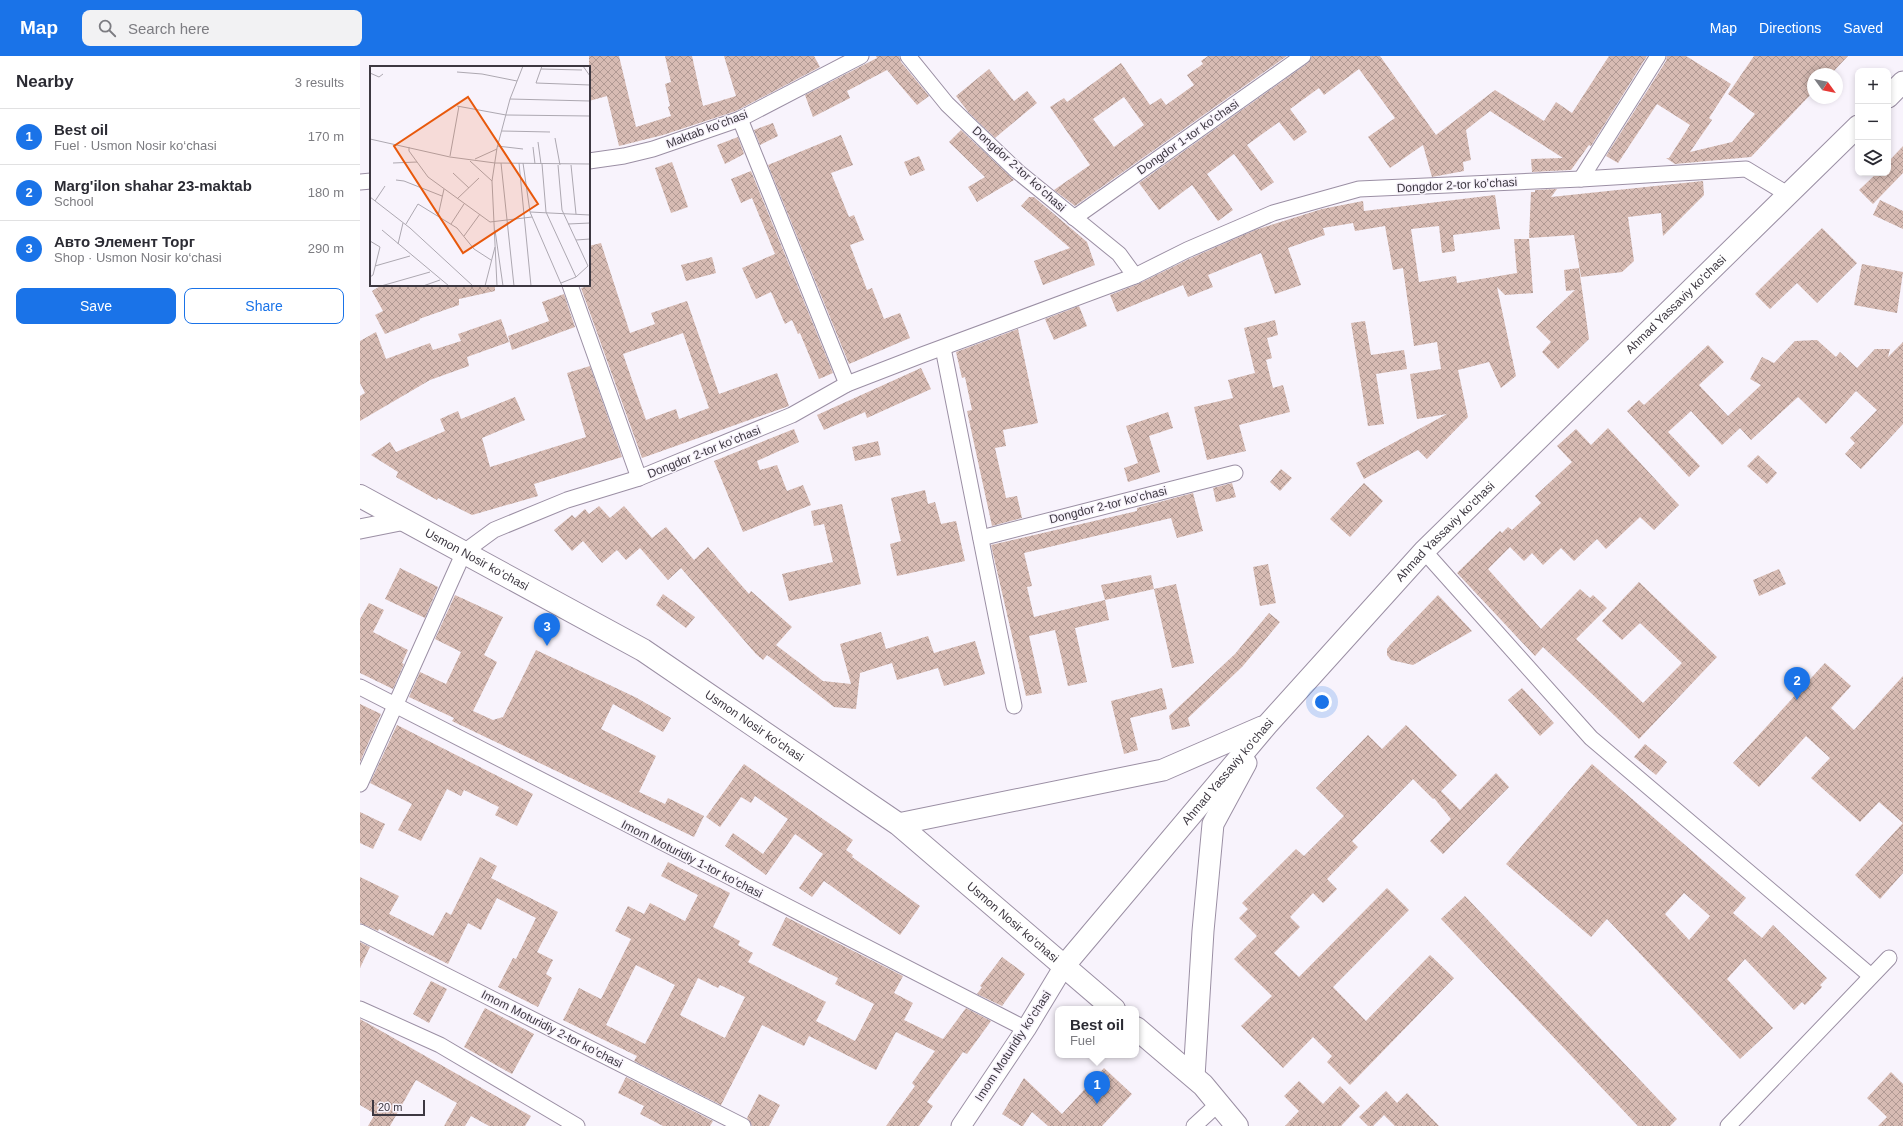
<!DOCTYPE html>
<meta charset="utf-8">
<style>
:root{--surface:#fff;--page:#f2f2f3;--text:#2b2b33;--muted:#7c7c81;--line:#e1e1e2;--accent:#1a73e8}
body{margin:0;font-family:Arial,sans-serif;background:var(--page);color:var(--text)}
.controls{position:absolute;right:12px;top:12px;display:grid;overflow:hidden;border-radius:8px;box-shadow:0 2px 6px #0003}
.controls button{width:36px;height:36px;display:grid;place-items:center;padding:0;border:0;border-bottom:1px solid var(--line);background:var(--surface);color:var(--text);font:20px sans-serif}
.compass{position:absolute;left:1447px;top:12px;width:36px;height:36px;border-radius:50%;background:var(--surface);box-shadow:0 2px 6px #0003;rotate:123deg}
.scale{position:absolute;left:12px;bottom:10px;width:53px;box-sizing:border-box;padding-left:4px;border:2px solid #3d3841;border-top:0;font-size:11px;line-height:14px;white-space:nowrap;color:#3d3841;-webkit-text-stroke:3px #f8f3fc;paint-order:stroke}
.you{position:absolute;left:962px;top:646px;width:14px;height:14px;margin:-10px;border:3px solid #fff;border-radius:50%;background:#1a73e8;box-shadow:0 0 0 6px #1a73e833}
.badge{display:grid;place-items:center;width:26px;height:26px;border-radius:50%;background:var(--accent);color:#fff;font-size:13px;font-weight:700}
.pin{position:absolute;translate:-50% -33px;filter:drop-shadow(0 1px 2px #0008)}
.pin::after{content:'';position:absolute;top:21px;width:14px;height:12px;background:inherit;clip-path:polygon(0 0,100% 0,50% 100%)}
.popup{position:absolute;left:695px;top:950px;width:84px;height:52px;box-sizing:border-box;display:grid;place-content:center;border-radius:8px;background:var(--surface);filter:drop-shadow(0 1px 3px #0005);font-size:13px;white-space:nowrap;color:var(--muted)}
.popup b{font-size:15px;color:var(--text)}
.popup::after{content:'';position:absolute;left:50%;top:100%;margin-left:-8px;border:8px solid transparent;border-top-color:var(--surface)}
.list{margin:0;padding:0;list-style:none}
h2{display:flex;justify-content:space-between;align-items:center;height:52px;margin:0;padding:0 16px;font-size:17px}
h2 small{font-size:13px;font-weight:400;color:var(--muted)}
.list li{display:grid;grid-template-columns:26px 1fr auto;gap:12px;align-items:center;box-sizing:border-box;height:56px;padding:0 16px;border-top:1px solid var(--line)}
.list b{display:block;font-size:15px;white-space:nowrap}
.list p{margin:0;font-size:13px;white-space:nowrap;color:var(--muted)}
.list em{font-size:13px;font-style:normal;color:var(--muted)}
.actions{display:flex;gap:8px;padding:12px 16px}
.actions a{flex:1;padding:9px 0;border:1px solid var(--accent);border-radius:8px;text-align:center;font-size:14px;color:var(--accent)}
.actions .main{background:var(--accent);color:#fff}
.icon{flex:none;width:22px;height:22px;fill:none;stroke:currentColor;stroke-width:2;stroke-linecap:round;stroke-linejoin:round}
.map{position:relative;flex:none;width:1543px;height:1070px;overflow:hidden}
header{display:flex;align-items:center;gap:24px;box-sizing:border-box;height:56px;padding:0 20px;background:var(--accent);color:#fff}
header strong{font-size:19px}
nav{display:flex;gap:22px;margin-inline-start:auto;font-size:14px}
.search{width:280px;height:36px;background:var(--page);display:flex;align-items:center;gap:10px;box-sizing:border-box;padding:0 14px;border-radius:8px;color:var(--muted);font-size:15px}
main{display:flex}
aside{flex:1;background:var(--surface)}
.map>svg:first-child{display:block}
</style>
<header>
<strong>Map</strong>
<div class="search"><svg class="icon" aria-label="search" viewBox="0 0 24 24"><circle cx="10" cy="10" r="6"/><path d="M15 15l6 6"/></svg>Search here</div>
<nav><a>Map</a><a>Directions</a><a>Saved</a></nav>
</header>
<main>
<aside>
<h2>Nearby<small>3 results</small></h2>
<ul class="list">
<li><span class="badge">1</span><div><b>Best oil</b><p>Fuel · Usmon Nosir ko‘chasi</p></div><em>170 m</em></li>
<li><span class="badge">2</span><div><b>Marg'ilon shahar 23-maktab</b><p>School</p></div><em>180 m</em></li>
<li><span class="badge">3</span><div><b>Авто Элемент Торг</b><p>Shop · Usmon Nosir ko‘chasi</p></div><em>290 m</em></li>
</ul>
<div class="actions"><a class="main">Save</a><a>Share</a></div>
</aside>
<div class="map">
<svg width="1543" height="1070" viewBox="0 0 1543 1070">
<defs>
<pattern id="building-cross-hatch" width="8" height="8" patternUnits="userSpaceOnUse"><rect width="8" height="8" fill="#d7bbb3"/><path d="M0 0l8 8M0 8l8-8" fill="none" stroke="#b09993"/></pattern>
</defs>
<rect width="100%" height="100%" fill="#f8f3fc"/>
<g fill="url(#building-cross-hatch)" fill-rule="evenodd">
<path d="M229,0H259L276,71L311,60L308,51L310,50L305,28L311,26L305,0H332L343,50L376,40L364,0H454L460,11L376,55L303,79L259,90L247,40L229,45Z"/>
<path d="M516,0H539L541,6L569,40L557,49L527,14L487,35L490,42L453,61L445,39L517,2Z"/>
<path d="M848,0H927L715,150L694,134L730,109L690,51L704,42L707,46L761,7L790,49L801,42L806,49L834,29L827,19L843,8L841,5ZM764,41L784,69L754,91L733,63Z"/>
<path d="M952,0H1020L1076,79L1135,34L1184,65L1196,46L1212,57L1249,0H1287L1231,90L1229,89L1211,114L1172,116L1171,103L1203,102L1130,55L1106,74L1111,104L1103,106L1104,115L1072,121L1063,89L1030,112L1008,81L1035,62L999,13L964,39L959,32L930,53L947,76L934,85L919,66L887,89L914,126L901,135L874,98L847,118L873,154L858,165L832,129L799,154L779,127L948,7Z"/>
<path d="M1307,0H1326L1371,28L1349,62L1352,64L1330,96L1372,86L1395,58L1368,38L1394,0H1488L1471,18H1453V36L1391,101L1315,108L1306,102H1309L1330,69L1297,48L1258,107L1246,100L1306,5Z"/>
<path d="M629,13L654,45L667,35L677,47L635,82L609,57L596,40Z"/>
<path d="M413,67L418,80L400,89L394,74Z"/>
<path d="M601,74L654,124L617,146L608,131L625,121L589,86Z"/>
<path d="M481,79L493,109L471,117L489,161L494,159L504,184L490,189L507,234L512,232L524,263L540,257L550,282L489,308L408,109Z"/>
<path d="M378,81L384,98L365,108L357,89Z"/>
<path d="M1543,90V117L1513,148L1499,134L1517,117H1528V106Z"/>
<path d="M559,100L565,114L550,120L544,106Z"/>
<path d="M312,106L328,151L311,157L295,112Z"/>
<path d="M391,115L473,317L459,323L440,277L438,278L432,264L425,268L411,236L396,243L382,212L415,198L392,142L381,147L371,123Z"/>
<path d="M1343,125L1344,139L1303,180L1301,157L1268,161L1274,205L1262,216L1221,221L1214,179L1169,182L1171,136H1175V134L1197,133L1191,141Z"/>
<path d="M1135,139L1140,173L1093,179L1095,195L1082,197L1079,170L1051,173L1059,226L1096,220L1097,227L1157,217L1154,183H1169L1173,237L1145,239L1137,231L1156,320L1141,332L1129,306L1098,314L1108,361L1067,403L1058,394L1004,423L996,407L1087,358L1057,363L1050,318L1081,313L1077,286L1054,290L1043,212L1033,214L1025,170L995,175L993,167L963,172L965,179L928,192L941,229L915,238L901,197L848,219L853,231L828,241L823,229L757,256L750,239L778,228L831,202L895,174L962,153L1003,145L1004,155Z"/>
<path d="M669,141H674L727,186L735,209L683,229L674,205L710,192L661,150Z"/>
<path d="M1520,144L1543,155V173L1513,159Z"/>
<path d="M1462,172L1497,207L1457,247L1437,227L1410,253L1395,238Z"/>
<path d="M241,187L270,277L295,268L291,257L327,245L359,338L417,317L429,350L282,402L221,232L229,230V190ZM323,277L349,352L319,363L316,353L286,364L263,298Z"/>
<path d="M352,201L356,217L326,225L321,209Z"/>
<path d="M1502,208L1543,216L1537,257L1494,249Z"/>
<path d="M1219,212L1229,283L1198,313L1182,296L1191,286L1176,271L1215,234L1206,235L1204,214Z"/>
<path d="M22,229H135V235L99,243V249L59,263L60,264L25,278L15,259L23,255L12,235Z"/>
<path d="M204,238L215,271L152,294L148,280L189,265L182,246Z"/>
<path d="M719,250L727,270L694,284L685,263Z"/>
<path d="M141,263L149,286L107,301L109,310L70,324L0,365V340L5,337L0,327V285L16,276L26,303L70,287L73,294L101,285L98,278Z"/>
<path d="M915,264L918,279L907,282L912,302L906,304L913,332L923,329L930,356L879,369L886,395L847,404L834,351L873,342L868,324L895,317L884,272Z"/>
<path d="M1005,265L1011,299L1044,294L1047,313L1016,318L1024,368L1008,370L991,267Z"/>
<path d="M658,273L678,367L643,374L646,390L635,392L646,442L657,440L662,462L632,470L607,355L612,354L605,321L602,322L596,296Z"/>
<path d="M1457,284L1476,301L1480,296L1497,312L1515,293H1530L1528,301L1543,286V368L1501,413L1485,398L1495,387L1490,382L1517,354L1496,335L1466,368L1438,341L1391,384L1380,372L1362,389L1331,355L1308,376L1340,410L1329,421L1267,355L1279,344L1284,349L1348,289L1364,306L1339,329L1368,360L1401,329L1390,323L1402,301L1414,307L1435,285Z"/>
<path d="M230,310L262,401L174,428L178,440L112,459L78,442L77,444L36,421L38,416L11,399L30,386L36,396L85,375L80,363L98,355L101,363L155,341L165,364L122,382L130,411L226,381L207,317Z"/>
<path d="M561,312L571,333L507,362L505,356L464,374L457,359Z"/>
<path d="M808,356L813,372L789,380L800,416L768,426L764,412L778,407L766,370Z"/>
<path d="M1248,372L1319,449L1294,474L1280,461L1246,493L1237,483L1214,505L1201,492L1183,509L1172,497L1164,505L1150,491L1128,513L1181,573L1220,533L1230,542L1233,539L1247,552L1216,583L1283,647L1322,607L1280,567L1262,584L1242,565L1279,526L1357,601L1279,683L1183,591L1175,600L1097,517L1140,475L1142,477L1148,471L1152,474L1181,447L1175,440L1212,406L1197,390L1216,373L1231,389Z"/>
<path d="M434,373L439,386L397,405L400,414L417,409L427,435L443,429L451,449L383,476L354,405Z"/>
<path d="M518,385L521,399L495,405L492,391Z"/>
<path d="M1398,399L1417,417L1407,428L1387,410Z"/>
<path d="M921,413L932,422L920,435L910,426Z"/>
<path d="M872,427L876,441L856,446L853,432Z"/>
<path d="M1004,427L1023,445L990,481L970,463Z"/>
<path d="M565,434L568,448L575,446L581,468L596,465L605,505L537,520L530,488L541,485L531,442Z"/>
<path d="M833,437L843,475L817,482L811,462L664,497L672,530L667,531L674,561L745,544L741,529L791,519L794,533L745,544L749,564L715,572L727,626L708,630L695,574L669,580L682,637L666,640L631,489L777,455V452Z"/>
<path d="M482,448L501,528L429,545L422,518L473,506L464,468L454,470L451,455Z"/>
<path d="M239,450L250,462L264,450L292,482L306,471L334,504L348,491L389,538L391,535L432,571L416,589L463,625L491,628L480,588L521,576L526,593L568,580L574,597L615,585L625,618L584,630L578,612L537,624L532,607L500,617L496,653L474,651L407,599L403,604L396,598L321,512L308,524L280,492L266,504L257,494L242,507L223,485L212,495L194,474L212,459L215,462L225,453L229,458Z"/>
<path d="M908,508L916,547L900,550L893,511Z"/>
<path d="M40,512L78,531L65,562L25,543Z"/>
<path d="M1419,513L1426,528L1399,540L1393,524Z"/>
<path d="M816,528L834,607L812,612L794,533Z"/>
<path d="M303,538L335,561L326,572L296,549Z"/>
<path d="M95,539L143,561L124,599L137,606L113,655L133,664L143,661L176,594L277,642L311,662L303,676L253,648L241,673L296,700L279,736L305,748L308,742L344,760L334,781L92,665L94,662L49,641L60,616L86,628L101,596L75,583Z"/>
<path d="M1078,539L1112,575L1053,609L1031,604L1027,599V593L1030,589Z"/>
<path d="M9,547L24,554L13,576L48,594L42,607L44,608L33,633L0,617V563Z"/>
<path d="M909,557L920,566L882,611L828,662L830,670L812,674L809,660L875,598Z"/>
<path d="M1465,607L1491,630L1471,652L1494,674L1543,620V817L1520,843L1495,819L1543,767L1519,746L1500,766L1451,722L1470,702L1446,680L1399,731L1373,707Z"/>
<path d="M802,632L807,653L770,662L778,694L764,698L751,645Z"/>
<path d="M1162,632L1194,667L1180,680L1148,644Z"/>
<path d="M0,648L21,658L0,706Z"/>
<path d="M37,669L173,738L157,770L135,759L139,751L104,734L101,740L87,733L61,785L38,774L52,748L10,727Z"/>
<path d="M1046,669L1097,719L1081,735L1100,754L1136,717L1149,731L1083,798L1070,785L1091,763L1074,742L1073,743L1053,723L992,785L998,791L967,823L977,833L963,847L953,837L930,861L940,871L914,897L939,921L1027,832L1049,854L973,931L1006,965L1070,899L1094,922L990,1029L967,1006L972,1000L953,981L923,1012L881,970L912,940L874,903L897,880L879,862L888,853L882,847L936,793L944,800L984,760L956,732L1008,679L1022,693Z"/>
<path d="M1285,688L1307,706L1296,719L1274,701Z"/>
<path d="M384,708L493,784L486,794L493,799L492,801L560,850L540,879L464,825L452,841L439,832L463,798L435,778L406,819L365,790L373,777L403,798L428,763L395,740L391,747L381,741L360,771L346,761Z"/>
<path d="M1232,708L1386,842L1373,857L1402,882L1413,869L1467,922L1460,929L1462,931L1445,949L1442,946L1434,954L1385,903L1367,923L1413,972L1380,1003L1247,863L1231,881L1146,808ZM1324,837L1350,860L1329,884L1305,858Z"/>
<path d="M0,756L25,768L13,793L0,787Z"/>
<path d="M120,801L137,810L131,822L198,856L177,896L193,904L186,918L192,922L178,951L138,931L153,902L156,903L176,862L137,842L121,874L108,867L88,908L19,873L18,875L0,867V821L39,840L29,858L73,880L86,856L91,859Z"/>
<path d="M308,806L370,837L353,871L380,885L378,889L393,897L388,906L466,946L456,965L495,985L514,948L475,928L478,922L412,889L426,861L543,920L534,937L553,947L544,964L583,983L606,952L631,965L607,998L603,996L567,1046L573,1050L559,1070H526L555,1030L552,1027L575,995L536,976L516,1014L449,980L444,990L402,969L361,1049L274,1005L277,1000L203,964L219,932L241,943L271,883L255,875L268,850L284,858L290,847L325,865L338,839L301,820ZM276,909L315,929L285,988L246,969ZM338,922L358,932L360,929L385,941L365,982L320,959Z"/>
<path d="M1105,840L1317,1063L1310,1070H1278L1081,863Z"/>
<path d="M0,886L10,891L0,912Z"/>
<path d="M642,901L665,918L642,950L617,938L622,931L620,930Z"/>
<path d="M71,925L87,933L69,967L53,958Z"/>
<path d="M125,952L174,978L152,1018L104,991Z"/>
<path d="M0,963L171,1060L165,1070H129L111,1060L105,1070H84L97,1047L56,1024L30,1070H8L15,1058L0,1049Z"/>
<path d="M744,1012L772,1038L742,1070H688L672,1056L663,1070H661L642,1058L664,1022L702,1058Z"/>
<path d="M1531,1016L1543,1028V1070H1518L1527,1061L1507,1042Z"/>
<path d="M266,1021L353,1065L350,1070H303L280,1058L284,1050L258,1037Z"/>
<path d="M939,1025L963,1048L980,1030L1000,1050L981,1070H925L939,1055L924,1040Z"/>
<path d="M1026,1035L1037,1047L1047,1037L1079,1070H1035L1024,1059L1013,1070H1008L999,1061Z"/>
<path d="M399,1038L420,1049L409,1070H392L387,1062Z"/>
</g>
<g fill="none" stroke-linecap="round" stroke-linejoin="round">
<defs>
<g id="minor">
<path d="M548,0L587,48L657,115L759,198L775,220"/>
<path d="M380,63L487,328"/>
<path d="M229,105L264,100L293,93L380,63L501,0"/>
<path d="M1221,123L1298,0"/>
<path d="M0,126L11,125"/>
<path d="M714,162L943,0"/>
<path d="M210,229L279,422"/>
<path d="M583,292L654,650"/>
<path d="M621,482L875,417"/>
<path d="M1064,495L1231,682L1511,920"/>
<path d="M0,631L666,973"/>
<path d="M0,728L104,496L134,474L207,444L279,422L432,359L487,328L562,299L775,220L827,194L913,157L999,133L1221,123L1386,113L1429,139"/>
<path d="M0,876L383,1070"/>
<path d="M0,953L80,989L217,1070"/>
<path d="M834,1070L858,1048"/>
<path d="M1368,1070L1529,902"/>
</g>
<g id="tertiary">
<path d="M0,473L45,464"/>
<path d="M601,1070L666,973L704,910"/>
</g>
<g id="secondary">
<path d="M1528,41L1543,26"/>
<path d="M538,768L803,714L902,671"/>
<path id="s1" d="M704,910L907,669L1064,495L1498,70"/>
<path d="M834,1021L843,875L853,768L886,707"/>
</g>
<g id="primary">
<path id="s2" d="M0,440L283,594L538,768L754,953"/>
<path d="M776,972L843,1029L877,1070"/>
</g>
</defs>
<use href="#minor" stroke="#9b8fa4" stroke-width="17"/>
<use href="#tertiary" stroke="#9b8fa4" stroke-width="21"/>
<use href="#secondary" stroke="#9b8fa4" stroke-width="23"/>
<use href="#primary" stroke="#9b8fa4" stroke-width="24"/>
<use href="#minor" stroke="#fff" stroke-width="15"/>
<use href="#tertiary" stroke="#fff" stroke-width="19"/>
<use href="#secondary" stroke="#fff" stroke-width="21"/>
<use href="#primary" stroke="#fff" stroke-width="22"/>
</g>
<g text-anchor="middle" stroke-width="3" stroke-linejoin="round" paint-order="stroke">
<g font-size="12" fill="#3d3841" stroke="#f8f3fc">
<text transform="translate(347 73) rotate(-21)" y="4">Maktab koʻchasi</text>
<text transform="translate(828 81) rotate(-35)" y="4">Dongdor 1-tor koʼchasi</text>
<text transform="translate(659 113) rotate(42)" y="4">Dongdor 2-tor koʼchasi</text>
<text transform="translate(1097 129) rotate(-3)" y="4">Dongdor 2-tor koʼchasi</text>
<text dy="4" stroke="none"><textPath href="#s1" startOffset="902">Ahmad Yassaviy ko'chasi</textPath></text>
<text transform="translate(344 396) rotate(-22)" y="4">Dongdor 2-tor koʼchasi</text>
<text transform="translate(748 449) rotate(-14)" y="4">Dongdor 2-tor koʼchasi</text>
<text dy="4" stroke="none"><textPath href="#s1" startOffset="578">Ahmad Yassaviy ko'chasi</textPath></text>
<text dy="4" stroke="none"><textPath href="#s2" startOffset="133">Usmon Nosir ko‘chasi</textPath></text>
<text dy="4" stroke="none"><textPath href="#s2" startOffset="457">Usmon Nosir ko‘chasi</textPath></text>
<text dy="4" stroke="none"><textPath href="#s1" startOffset="254">Ahmad Yassaviy ko'chasi</textPath></text>
<text transform="translate(332 803) rotate(27)" y="4">Imom Moturidiy 1-tor koʻchasi</text>
<text dy="4" stroke="none"><textPath href="#s2" startOffset="782">Usmon Nosir ko‘chasi</textPath></text>
<text transform="translate(192 973) rotate(27)" y="4">Imom Moturidiy 2-tor koʻchasi</text>
<text transform="translate(653 990) rotate(-57)" y="4">Imom Moturidiy koʻchasi</text>
</g>
</g>
<g transform="translate(10 10)">
<rect width="220" height="220" fill="#f8f3fc"/>
<path fill="none" stroke="#ada8b1" stroke-width="1" d="M172,0L166,17L220,19M213,0L220,10M171,3L212,4M87,6L112,8L147,15M0,7L9,11L13,8M140,33L220,35M87,40L136,49L220,50M132,65L180,66M185,72L190,99M0,73L80,91L125,97M168,76L171,98M127,80L153,83M39,81V85L58,111L120,156L162,151M163,81L165,98M80,90L89,40M105,93L127,83M100,95L122,115M23,97L47,96M125,97L220,98M131,97L144,220M149,97L161,220M153,97L160,146L192,220M172,98L176,146L206,211M188,99L192,144L218,200L206,211L191,217M201,99L206,148M83,107L99,122M26,114L34,115L72,130M0,131L40,162L103,220M87,133L109,112M5,135L15,120M160,146L220,149M68,150L74,123M36,158L48,138L87,162L104,183L121,194M81,158L94,138M198,158L220,157M12,164L79,220M125,164L133,220M94,170L110,148M206,174L220,173M0,175L10,181L3,209L0,211M28,178L33,157M5,200L40,190M11,220L60,206M53,220L70,214M115,220L125,181M127,220L122,115L127,82L140,33L153,0"/>
<path fill="#e8590c" fill-opacity="0.15" stroke="#e8590c" stroke-width="2" d="M98,31L168,138L93,187L24,80Z"/>
<rect width="220" height="220" fill="none" stroke="#3d3841" stroke-width="2"/>
</g>
</svg>
<div class="controls">
<button>+</button>
<button>−</button>
<button><svg class="icon" aria-label="layers" viewBox="0 0 24 24"><path d="M12 4l9 5-9 5-9-5zM3 14l9 5 9-5"/></svg></button>
</div>
<svg class="compass" viewBox="-18 -18 36 36"><path d="M0-13l5 13h-10z" fill="#e53935"/><path d="M0 13l5-13h-10z" fill="#7c7c81"/></svg>
<div class="scale">20 m</div>
<div class="you"></div>
<div class="pin badge" style="left:737px;top:1048px">1</div>
<div class="popup"><b>Best oil</b>Fuel</div>
<div class="pin badge" style="left:1437px;top:644px">2</div>
<div class="pin badge" style="left:187px;top:590px">3</div>
</div>
</main>
